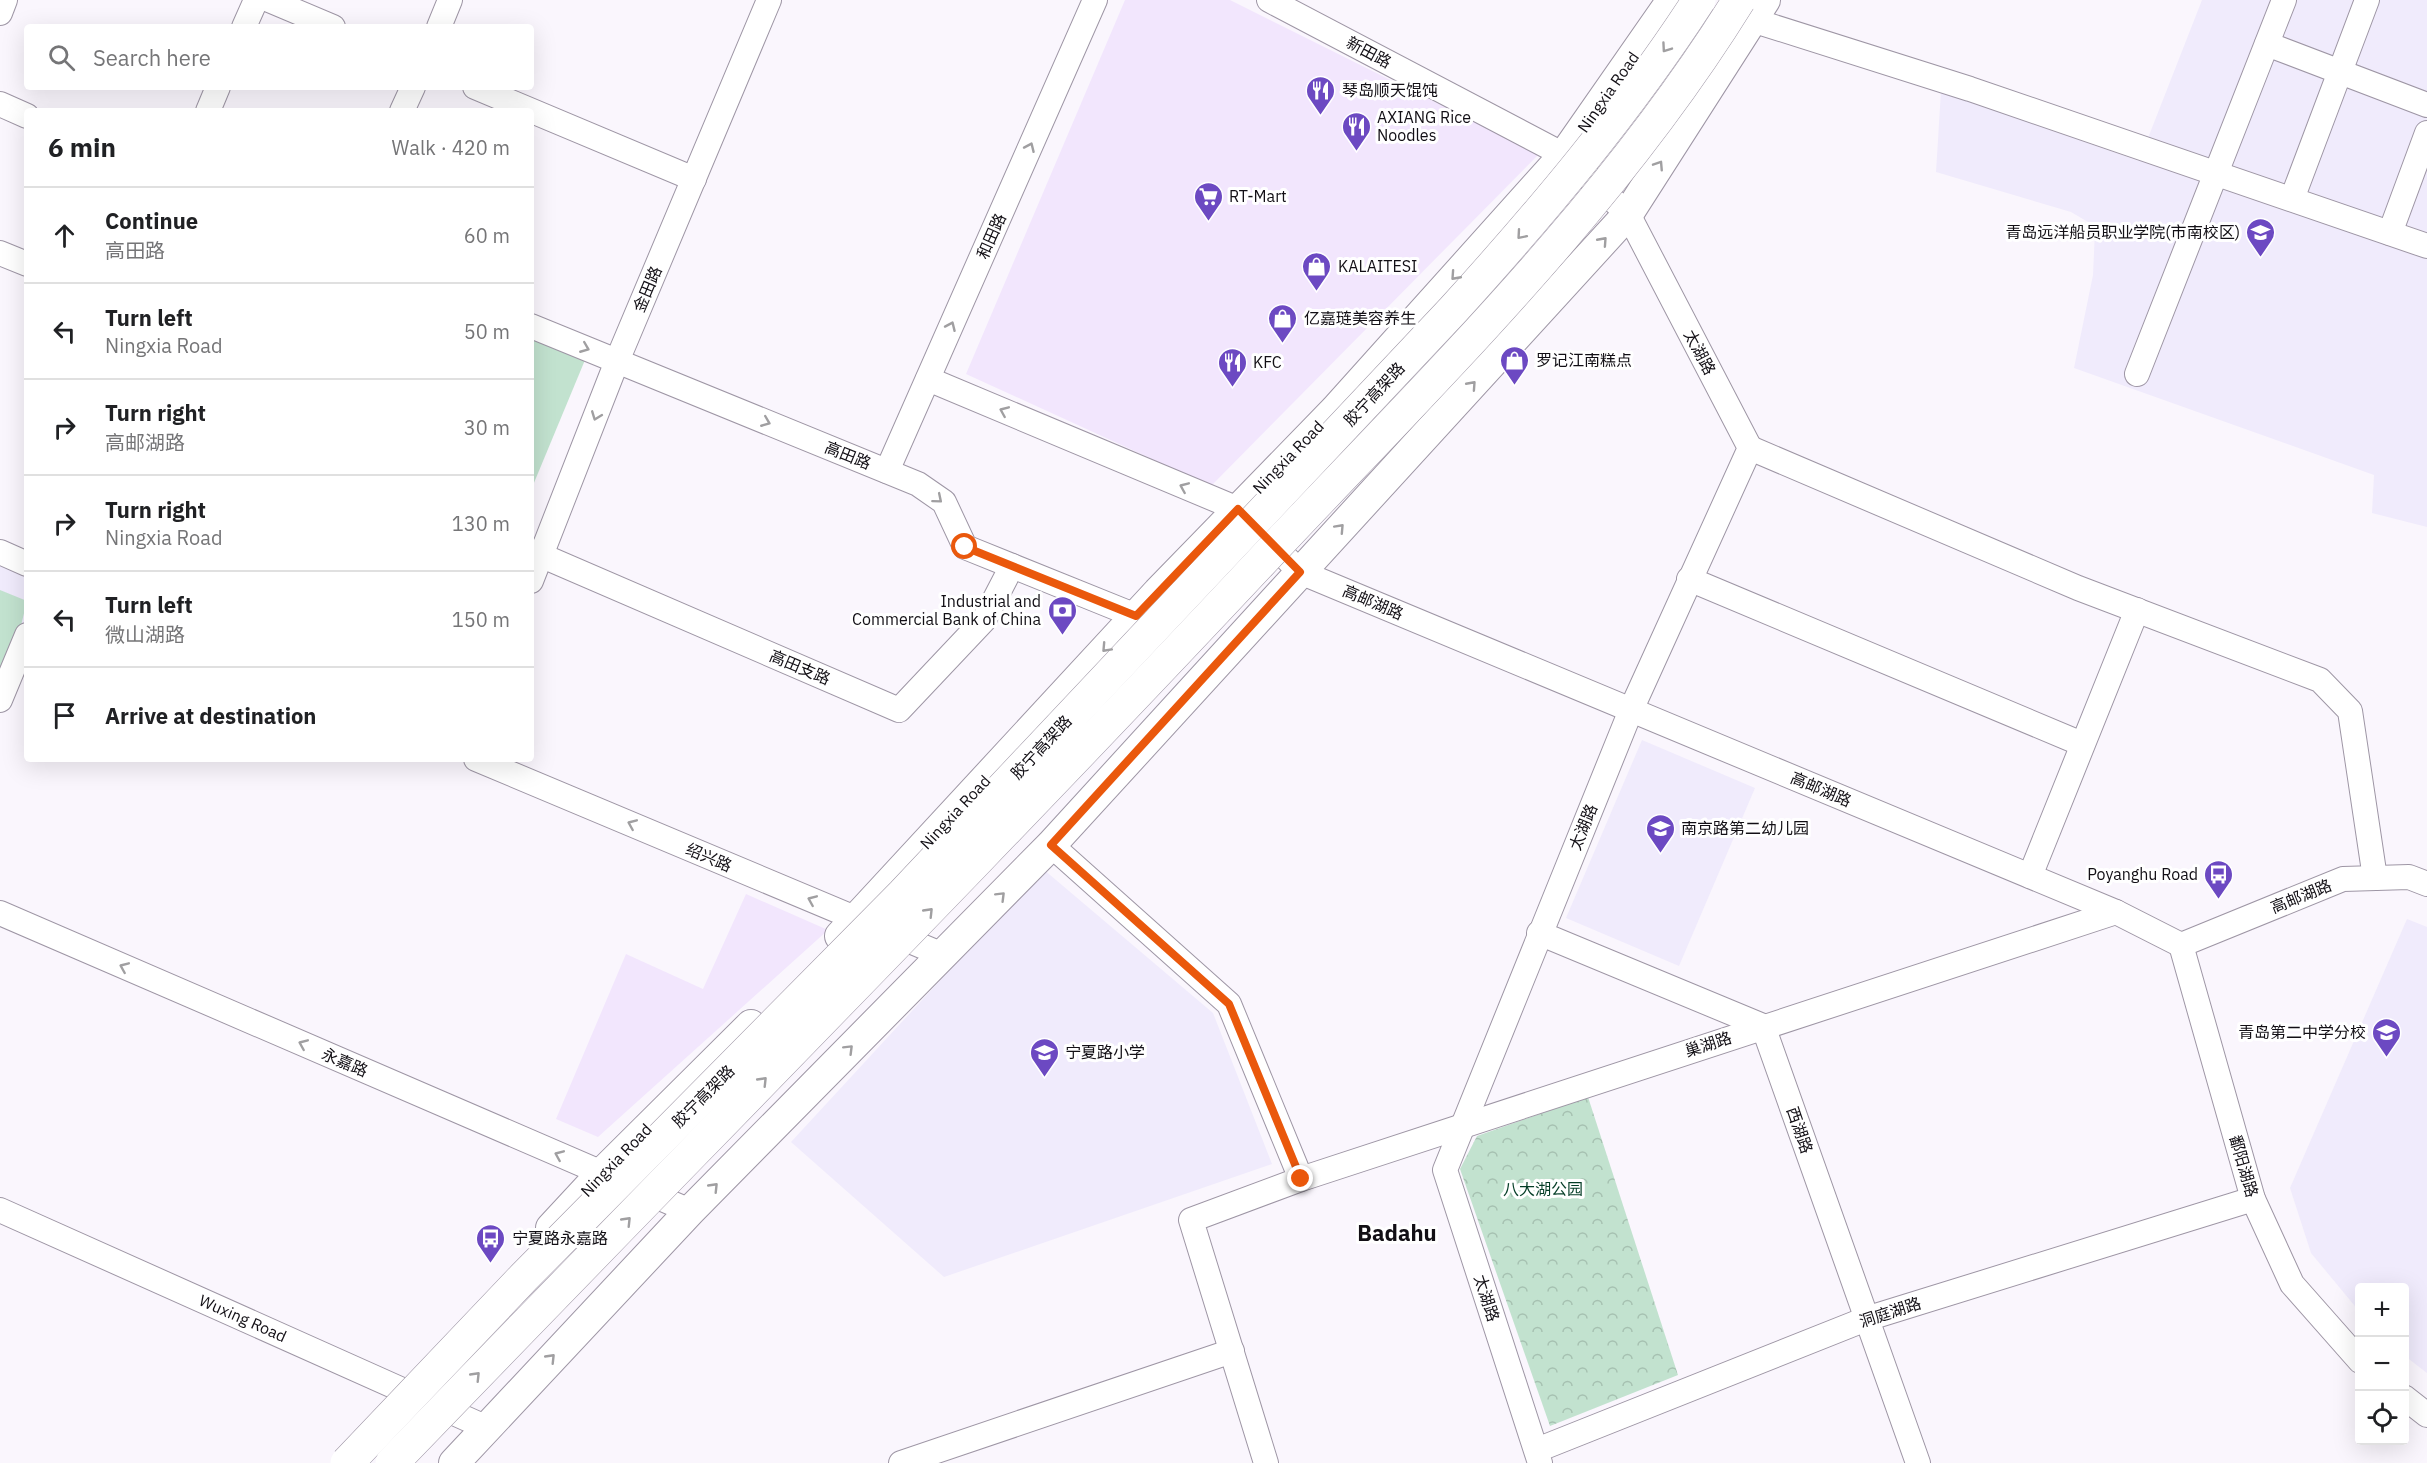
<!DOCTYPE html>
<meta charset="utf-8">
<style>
:root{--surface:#fff;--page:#f2f2f2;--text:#202124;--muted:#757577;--line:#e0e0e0}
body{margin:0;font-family:"IBM Plex Sans","Noto Sans SC",sans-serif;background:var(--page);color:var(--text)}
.controls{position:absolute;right:18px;bottom:18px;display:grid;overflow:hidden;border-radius:6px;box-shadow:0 6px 24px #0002}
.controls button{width:54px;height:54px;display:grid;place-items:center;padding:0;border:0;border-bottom:2px solid var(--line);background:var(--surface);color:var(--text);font:30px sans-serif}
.stop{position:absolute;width:18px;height:18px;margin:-14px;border:4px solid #ea580c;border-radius:50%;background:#fff}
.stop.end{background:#ea580c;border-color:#fff;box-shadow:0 2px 6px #0008}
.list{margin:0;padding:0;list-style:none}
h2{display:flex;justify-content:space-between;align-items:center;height:78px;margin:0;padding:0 24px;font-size:26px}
h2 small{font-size:20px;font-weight:400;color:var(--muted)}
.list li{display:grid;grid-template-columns:39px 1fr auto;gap:18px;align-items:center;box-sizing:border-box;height:96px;padding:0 24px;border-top:2px solid var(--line)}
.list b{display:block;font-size:22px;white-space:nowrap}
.list p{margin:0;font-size:20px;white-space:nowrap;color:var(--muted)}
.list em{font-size:20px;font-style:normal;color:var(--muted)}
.icon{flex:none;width:33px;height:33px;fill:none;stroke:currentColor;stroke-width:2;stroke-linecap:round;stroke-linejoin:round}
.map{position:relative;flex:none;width:2427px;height:1463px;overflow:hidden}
.search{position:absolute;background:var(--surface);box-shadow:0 6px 24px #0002;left:24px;top:24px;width:510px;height:66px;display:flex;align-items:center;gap:15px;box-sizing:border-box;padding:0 21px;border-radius:6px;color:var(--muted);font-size:22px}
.panel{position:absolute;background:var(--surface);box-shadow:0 6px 24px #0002;left:24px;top:108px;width:510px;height:654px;border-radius:6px}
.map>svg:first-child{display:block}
</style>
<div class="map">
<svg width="2427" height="1463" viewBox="0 0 2427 1463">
<defs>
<pattern id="park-crowns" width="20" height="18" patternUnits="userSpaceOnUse" patternTransform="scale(1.5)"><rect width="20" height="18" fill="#c2e2cf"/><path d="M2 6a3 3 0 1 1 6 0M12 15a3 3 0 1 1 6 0" fill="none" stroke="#a6c1b1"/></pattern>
</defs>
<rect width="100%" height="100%" fill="#faf6fd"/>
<g fill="#f2e6fd">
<path d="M1125,0H1230L1539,154L1211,486L966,374Z"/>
<path d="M746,894L828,930L598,1137L556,1119L626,954L703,989Z"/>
</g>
<g fill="#f0ebfc">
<path d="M2202,0H2427V527L2372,513L2374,475L2074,368L2093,275L2095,230L2088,222L2071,212L1936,172L1941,91L2139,161Z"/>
<path d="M0,552L27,564V635L0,700Z"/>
<path d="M1642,740L1755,788L1679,966L1566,918Z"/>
<path d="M1043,869L1213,1013L1272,1164L944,1277L791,1142Z"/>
<path d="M2407,919L2427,927V1373L2405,1356L2404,1288H2360L2359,1311L2311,1253L2290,1188Z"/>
</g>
<g fill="#c2e2cf">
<path d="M531,339L585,360L531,490Z"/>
<path d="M0,590L27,601L16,646L0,682Z"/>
</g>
<path fill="url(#park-crowns)" d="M1588,1097L1678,1375L1550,1426L1460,1169L1477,1136Z"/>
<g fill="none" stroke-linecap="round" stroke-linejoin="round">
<defs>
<g id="minor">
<path d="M269,0L333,27"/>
<path d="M1269,0L1564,155L1628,214L1750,448L1631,710L1445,1170L1540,1463"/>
<path d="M0,13L5,0"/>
<path d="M1752,20L1970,89L2427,246"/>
<path d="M244,27L256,0"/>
<path d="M439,27L450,0"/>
<path d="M2267,44L2427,105"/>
<path d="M475,87L694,179"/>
<path d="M0,104L27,116"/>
<path d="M208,111L218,87"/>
<path d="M402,111L413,87"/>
<path d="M2292,199L2367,0"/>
<path d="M2390,233L2427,133"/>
<path d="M0,253L27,264"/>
<path d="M531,326L918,484L944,502L965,547L1136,616"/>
<path d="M2137,374L2284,0"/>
<path d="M928,379L1238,509L1300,572L2116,912L2181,945L2343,879L2409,877L2427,884"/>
<path d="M1750,448L2078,588L2320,680L2350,711L2375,878"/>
<path d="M887,471L1095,0"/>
<path d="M531,551L899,710L984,620L1012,566"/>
<path d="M0,552L27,564"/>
<path d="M1689,579L2082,744"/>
<path d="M531,581L617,361L769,0"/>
<path d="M0,700L27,635"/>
<path d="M476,759L943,955"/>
<path d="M1051,845L1229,1004L1301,1179"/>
<path d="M2030,876L2137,610"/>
<path d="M0,913L690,1211"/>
<path d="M1539,933L1763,1026L1918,1463"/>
<path d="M2181,945L2253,1199L2292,1284L2360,1361"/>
<path d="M0,1210L485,1427"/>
<path d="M2404,1397L2427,1415"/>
<path d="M1537,1450L1866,1319L2253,1199"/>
<path d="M901,1463L1232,1351"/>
<path d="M1266,1463L1191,1220L1301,1179L2116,912"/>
</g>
<g id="major">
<path d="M840,936L1158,592L1335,410L1564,155L1672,0"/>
<path d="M551,1228L602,1173L751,1025"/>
<path d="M454,1463L690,1211L1051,845L1628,214L1765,0"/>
</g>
</defs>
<use href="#minor" stroke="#9e96a5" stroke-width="26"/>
<use href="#major" stroke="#9e96a5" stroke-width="32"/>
<use href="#minor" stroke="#fff" stroke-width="24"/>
<use href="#major" stroke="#fff" stroke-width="30"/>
<defs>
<g id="highway-bridge">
<path d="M347,1463L524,1277L903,894L1453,310C1542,212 1627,111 1699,0"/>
<path d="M392,1463C681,1163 975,867 1260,563C1428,384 1609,210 1739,0"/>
</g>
</defs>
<use href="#highway-bridge" stroke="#9e96a5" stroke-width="34" stroke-linecap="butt"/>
<use href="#highway-bridge" stroke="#fff" stroke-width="33"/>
</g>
<defs><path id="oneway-chevron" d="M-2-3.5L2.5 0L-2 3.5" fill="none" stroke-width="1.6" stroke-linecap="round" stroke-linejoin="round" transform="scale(1.5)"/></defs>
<g stroke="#a09fa1">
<use href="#oneway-chevron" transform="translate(1666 48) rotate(125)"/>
<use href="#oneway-chevron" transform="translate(1030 147) rotate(-66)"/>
<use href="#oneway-chevron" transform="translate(1659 165) rotate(-57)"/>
<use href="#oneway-chevron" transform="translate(1521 235) rotate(131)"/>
<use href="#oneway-chevron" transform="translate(1603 241) rotate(-48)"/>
<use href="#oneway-chevron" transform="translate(1455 276) rotate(132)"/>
<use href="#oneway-chevron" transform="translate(951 326) rotate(-66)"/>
<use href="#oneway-chevron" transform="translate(585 348) rotate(22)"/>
<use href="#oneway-chevron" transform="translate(1472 385) rotate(-48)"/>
<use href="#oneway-chevron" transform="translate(1004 411) rotate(-157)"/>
<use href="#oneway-chevron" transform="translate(596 416) rotate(111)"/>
<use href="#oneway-chevron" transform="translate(766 422) rotate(22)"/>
<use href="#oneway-chevron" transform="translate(1184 487) rotate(-157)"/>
<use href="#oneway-chevron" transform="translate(938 499) rotate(40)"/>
<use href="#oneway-chevron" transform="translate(1340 528) rotate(-47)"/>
<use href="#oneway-chevron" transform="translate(1106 648) rotate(133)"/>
<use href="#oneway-chevron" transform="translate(632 824) rotate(-157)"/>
<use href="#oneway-chevron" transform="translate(1001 896) rotate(-45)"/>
<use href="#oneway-chevron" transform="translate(812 900) rotate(-157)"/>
<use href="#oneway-chevron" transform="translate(929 912) rotate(-46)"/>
<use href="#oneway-chevron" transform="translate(124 967) rotate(-157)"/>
<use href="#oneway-chevron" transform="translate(303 1044) rotate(-157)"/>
<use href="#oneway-chevron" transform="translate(849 1049) rotate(-45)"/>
<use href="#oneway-chevron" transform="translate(763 1081) rotate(-46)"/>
<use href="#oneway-chevron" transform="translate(559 1155) rotate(-157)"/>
<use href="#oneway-chevron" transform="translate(714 1187) rotate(-46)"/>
<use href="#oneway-chevron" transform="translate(627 1221) rotate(-46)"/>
<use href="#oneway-chevron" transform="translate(551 1358) rotate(-46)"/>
<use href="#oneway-chevron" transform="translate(476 1376) rotate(-46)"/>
</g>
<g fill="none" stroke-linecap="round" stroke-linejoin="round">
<path stroke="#ea580c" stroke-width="8" d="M965,547L1136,616L1238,509L1300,572L1051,845L1229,1004L1301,1179"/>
</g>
<defs>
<symbol id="restaurant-pin" viewBox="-11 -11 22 30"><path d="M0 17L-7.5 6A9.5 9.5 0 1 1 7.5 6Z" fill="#6c49c2" stroke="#fff"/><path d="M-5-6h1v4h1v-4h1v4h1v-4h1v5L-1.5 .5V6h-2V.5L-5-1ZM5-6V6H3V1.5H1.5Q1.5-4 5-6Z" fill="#fff"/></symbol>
<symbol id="supermarket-pin" viewBox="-11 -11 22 30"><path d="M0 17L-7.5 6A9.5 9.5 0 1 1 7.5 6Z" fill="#6c49c2" stroke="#fff"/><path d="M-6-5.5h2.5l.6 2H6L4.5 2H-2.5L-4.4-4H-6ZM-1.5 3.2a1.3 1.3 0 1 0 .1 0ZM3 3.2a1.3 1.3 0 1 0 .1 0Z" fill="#fff"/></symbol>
<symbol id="university-pin" viewBox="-11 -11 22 30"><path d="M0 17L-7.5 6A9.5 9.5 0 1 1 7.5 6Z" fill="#6c49c2" stroke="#fff"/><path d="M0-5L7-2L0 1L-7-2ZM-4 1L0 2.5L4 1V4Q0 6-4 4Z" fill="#fff"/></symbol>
<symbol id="shop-pin" viewBox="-11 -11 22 30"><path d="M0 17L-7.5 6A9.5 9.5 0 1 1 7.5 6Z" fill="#6c49c2" stroke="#fff"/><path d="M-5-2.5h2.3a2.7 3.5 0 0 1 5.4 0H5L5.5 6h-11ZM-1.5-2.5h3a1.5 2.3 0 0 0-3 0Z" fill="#fff"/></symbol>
<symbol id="bank-pin" viewBox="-11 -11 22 30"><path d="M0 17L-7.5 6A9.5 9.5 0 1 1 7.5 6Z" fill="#6c49c2" stroke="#fff"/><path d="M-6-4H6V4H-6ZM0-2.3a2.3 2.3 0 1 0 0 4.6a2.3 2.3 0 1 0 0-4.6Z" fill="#fff"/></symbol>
<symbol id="school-pin" viewBox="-11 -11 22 30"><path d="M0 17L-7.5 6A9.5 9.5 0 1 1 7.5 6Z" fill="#6c49c2" stroke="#fff"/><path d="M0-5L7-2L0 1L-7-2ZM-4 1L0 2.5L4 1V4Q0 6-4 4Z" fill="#fff"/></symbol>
<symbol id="bus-pin" viewBox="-11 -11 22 30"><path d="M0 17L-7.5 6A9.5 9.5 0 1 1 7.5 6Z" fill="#6c49c2" stroke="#fff"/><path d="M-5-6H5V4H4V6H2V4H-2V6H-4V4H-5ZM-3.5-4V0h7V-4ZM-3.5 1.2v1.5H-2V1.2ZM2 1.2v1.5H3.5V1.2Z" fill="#fff"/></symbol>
</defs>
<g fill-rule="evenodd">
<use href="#restaurant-pin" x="1304" y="74" width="33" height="45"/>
<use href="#restaurant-pin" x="1340" y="110" width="33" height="45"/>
<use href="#supermarket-pin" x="1192" y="180" width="33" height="45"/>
<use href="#university-pin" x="2244" y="216" width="33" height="45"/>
<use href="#shop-pin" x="1300" y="250" width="33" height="45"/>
<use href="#shop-pin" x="1266" y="302" width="33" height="45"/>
<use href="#shop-pin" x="1498" y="344" width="33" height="45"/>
<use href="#restaurant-pin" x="1216" y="346" width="33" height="45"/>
<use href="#bank-pin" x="1046" y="594" width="33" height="45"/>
<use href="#school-pin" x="1644" y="812" width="33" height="45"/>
<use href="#bus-pin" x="2202" y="858" width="33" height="45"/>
<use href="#school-pin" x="2370" y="1016" width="33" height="45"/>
<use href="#school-pin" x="1028" y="1036" width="33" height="45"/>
<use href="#bus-pin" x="474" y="1222" width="33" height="45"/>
</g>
<g text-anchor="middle" stroke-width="6" stroke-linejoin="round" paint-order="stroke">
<g font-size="16" fill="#120f15" stroke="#fff">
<text transform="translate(1369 52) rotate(28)" y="6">新田路</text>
<text transform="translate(1608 92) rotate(-55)" y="6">Ningxia Road</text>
<text transform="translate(991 236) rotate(-66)" y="6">和田路</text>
<text transform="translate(647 289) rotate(-67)" y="6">金田路</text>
<text transform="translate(1700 352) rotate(62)" y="6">太湖路</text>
<text transform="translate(1374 394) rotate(-47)" y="6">胶宁高架路</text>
<text transform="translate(848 455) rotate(22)" y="6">高田路</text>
<text transform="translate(1288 457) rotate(-46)" y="6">Ningxia Road</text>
<text transform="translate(1373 602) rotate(23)" y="6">高邮湖路</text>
<text transform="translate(800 667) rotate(23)" y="6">高田支路</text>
<text transform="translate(1041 747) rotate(-47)" y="6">胶宁高架路</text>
<text transform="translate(1821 789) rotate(23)" y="6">高邮湖路</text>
<text transform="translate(955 812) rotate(-47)" y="6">Ningxia Road</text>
<text transform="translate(1583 827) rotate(-68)" y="6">太湖路</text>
<text transform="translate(709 857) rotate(23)" y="6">绍兴路</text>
<text transform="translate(2301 896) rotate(-22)" y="6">高邮湖路</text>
<text transform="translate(1708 1044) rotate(-18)" y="6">巢湖路</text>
<text transform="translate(345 1062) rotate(23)" y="6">永嘉路</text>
<text transform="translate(703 1096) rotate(-45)" y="6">胶宁高架路</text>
<text transform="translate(1800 1130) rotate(71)" y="6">西湖路</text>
<text transform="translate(616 1160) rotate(-46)" y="6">Ningxia Road</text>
<text transform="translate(2244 1166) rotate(74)" y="6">鄱阳湖路</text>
<text transform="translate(1487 1298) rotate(72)" y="6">太湖路</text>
<text transform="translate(1890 1312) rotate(-18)" y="6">洞庭湖路</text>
<text transform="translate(243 1318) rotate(24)" y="6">Wuxing Road</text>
</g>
<g font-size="16" fill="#120f15" stroke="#fff" text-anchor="start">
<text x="1342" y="96">琴岛顺天馄饨</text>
<text x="1377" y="123">AXIANG Rice<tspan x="1377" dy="18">Noodles</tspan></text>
<text x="1229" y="202">RT-Mart</text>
<text x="2240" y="238" text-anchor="end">青岛远洋船员职业学院(市南校区)</text>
<text x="1338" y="272">KALAITESI</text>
<text x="1304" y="324">亿嘉琏美容养生</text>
<text x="1536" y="366">罗记江南糕点</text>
<text x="1253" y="368">KFC</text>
<text x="1041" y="607" text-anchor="end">Industrial and<tspan x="1041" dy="18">Commercial Bank of China</tspan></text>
<text x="1681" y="834">南京路第二幼儿园</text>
<text x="2198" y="880" text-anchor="end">Poyanghu Road</text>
<text x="2366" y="1038" text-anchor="end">青岛第二中学分校</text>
<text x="1065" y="1058">宁夏路小学</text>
<text x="512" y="1244">宁夏路永嘉路</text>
</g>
<g font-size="16" fill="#043d26" stroke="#fff">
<text x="1543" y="1195">八大湖公园</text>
</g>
<g font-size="22" font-weight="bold" fill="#120f15" stroke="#fff">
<text x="1397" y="1241">Badahu</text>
</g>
</g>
</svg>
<div class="controls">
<button>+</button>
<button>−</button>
<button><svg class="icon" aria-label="locate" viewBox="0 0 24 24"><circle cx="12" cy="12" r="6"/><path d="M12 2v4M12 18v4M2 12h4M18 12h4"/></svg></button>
</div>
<div class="stop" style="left:965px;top:547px"></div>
<div class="stop end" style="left:1301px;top:1179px"></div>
<div class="search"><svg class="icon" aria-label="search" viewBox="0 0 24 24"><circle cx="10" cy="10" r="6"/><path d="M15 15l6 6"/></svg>Search here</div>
<section class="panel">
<h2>6 min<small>Walk · 420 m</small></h2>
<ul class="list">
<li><svg class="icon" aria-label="ahead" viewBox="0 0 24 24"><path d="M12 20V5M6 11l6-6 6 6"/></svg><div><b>Continue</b><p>高田路</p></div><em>60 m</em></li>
<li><svg class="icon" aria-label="left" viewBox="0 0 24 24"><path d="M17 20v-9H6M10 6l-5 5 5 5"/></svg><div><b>Turn left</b><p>Ningxia Road</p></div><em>50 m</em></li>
<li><svg class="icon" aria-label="right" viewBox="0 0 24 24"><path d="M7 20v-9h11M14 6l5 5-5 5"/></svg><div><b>Turn right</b><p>高邮湖路</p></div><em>30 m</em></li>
<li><svg class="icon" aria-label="right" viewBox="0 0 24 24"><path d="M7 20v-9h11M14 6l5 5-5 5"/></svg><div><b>Turn right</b><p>Ningxia Road</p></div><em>130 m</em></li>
<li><svg class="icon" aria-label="left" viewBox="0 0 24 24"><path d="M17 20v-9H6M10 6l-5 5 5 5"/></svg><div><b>Turn left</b><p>微山湖路</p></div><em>150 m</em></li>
<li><svg class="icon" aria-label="arrive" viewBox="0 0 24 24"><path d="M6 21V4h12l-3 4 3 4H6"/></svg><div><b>Arrive at destination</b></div></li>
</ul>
</section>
</div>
